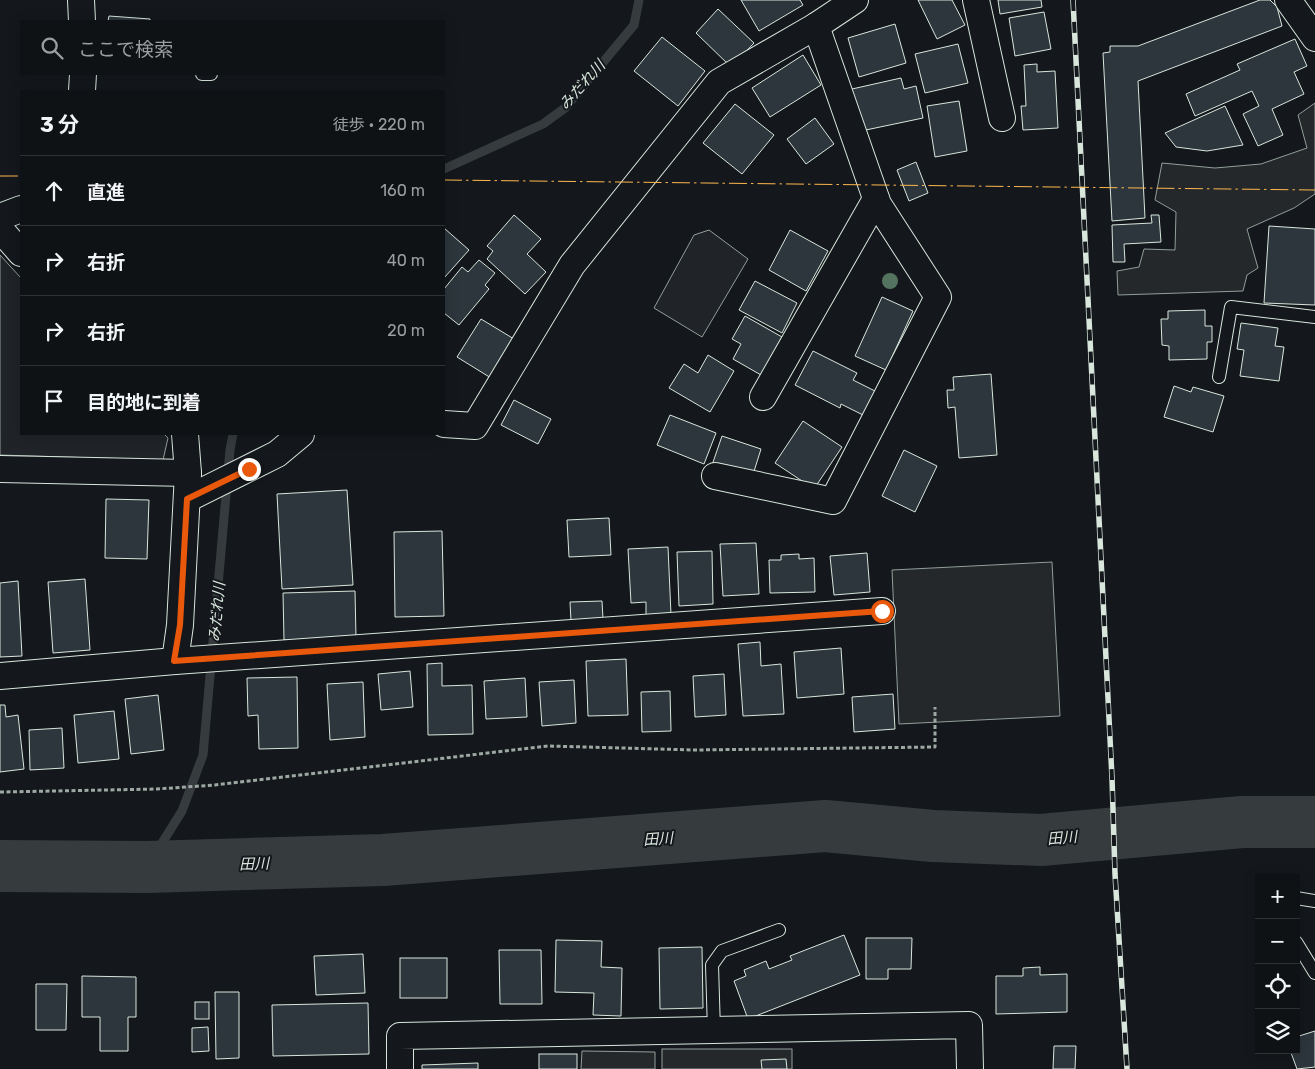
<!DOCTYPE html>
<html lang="ja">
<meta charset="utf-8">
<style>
:root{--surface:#0f1215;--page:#181b1e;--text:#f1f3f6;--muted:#9b9ea0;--line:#2f3234}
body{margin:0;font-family:Rubik,"Noto Sans JP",sans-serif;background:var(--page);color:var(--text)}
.controls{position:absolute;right:15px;bottom:15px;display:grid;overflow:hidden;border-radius:0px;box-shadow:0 2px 12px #0003}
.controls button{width:45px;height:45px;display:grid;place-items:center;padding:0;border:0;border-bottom:1px solid var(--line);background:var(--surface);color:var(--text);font:25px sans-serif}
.stop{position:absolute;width:15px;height:15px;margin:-11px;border:4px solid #ea580c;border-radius:50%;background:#fff}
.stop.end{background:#ea580c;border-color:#fff;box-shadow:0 1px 5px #0008}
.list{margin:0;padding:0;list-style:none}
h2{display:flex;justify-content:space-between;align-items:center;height:65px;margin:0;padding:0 20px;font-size:21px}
h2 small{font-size:16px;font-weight:400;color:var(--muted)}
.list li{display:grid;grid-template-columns:32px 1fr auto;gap:15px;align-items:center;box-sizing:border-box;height:70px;padding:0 20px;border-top:1px solid var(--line)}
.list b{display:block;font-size:19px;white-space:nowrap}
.list em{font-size:16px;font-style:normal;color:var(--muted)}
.icon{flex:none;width:28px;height:28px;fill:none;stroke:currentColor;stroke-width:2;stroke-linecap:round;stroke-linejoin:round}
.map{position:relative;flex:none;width:1315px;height:1069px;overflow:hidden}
.search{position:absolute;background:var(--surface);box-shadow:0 2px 12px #0003;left:20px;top:20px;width:425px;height:55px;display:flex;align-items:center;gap:12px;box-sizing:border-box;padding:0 18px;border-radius:0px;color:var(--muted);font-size:19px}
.panel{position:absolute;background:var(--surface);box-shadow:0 2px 12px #0003;left:20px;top:90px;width:425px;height:345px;border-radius:0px}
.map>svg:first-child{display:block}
</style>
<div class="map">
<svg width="1315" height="1069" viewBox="0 0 1315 1069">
<rect width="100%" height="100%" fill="#14181c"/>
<g fill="#202428" stroke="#939e99">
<path d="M709,230L748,259L702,337L654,308L694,235Z"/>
<path d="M0,255L21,278V434H164L168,438L163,460L0,455Z"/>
</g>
<g fill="#24282b" stroke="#939e99">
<path d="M1315,103V194L1294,208L1247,229L1258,268L1247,275L1243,291L1118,295L1117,271L1139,267L1144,249L1175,250L1176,212L1155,200L1162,163L1215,168L1261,164L1307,148L1298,115Z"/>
<path d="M1052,562L1060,716L899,724L892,570Z"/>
<rect x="662" y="1049" width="130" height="20"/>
<path d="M582,1051L655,1052V1069H581Z"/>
</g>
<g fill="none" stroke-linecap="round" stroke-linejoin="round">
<g stroke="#363b3e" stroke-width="9">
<path d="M444,169L543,124L565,108L634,25L639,0"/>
<path d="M147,867L182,811L203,755L230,450L233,434"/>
</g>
<path stroke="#363b3e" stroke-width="52" d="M0,866L147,867L383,860L825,826L933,836L1041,840L1242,822H1315"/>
</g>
<g fill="#2c363c" stroke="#d8e6dc">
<path d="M741,0H800L803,5L759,31Z"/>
<path d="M918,0H952L965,25L937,39Z"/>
<path d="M998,0H1041L1042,7L1000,14Z"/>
<path d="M1260,0H1270L1277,7L1282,26L1138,81L1145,218L1112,221L1103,53L1110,52V46H1138Z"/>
<path d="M718,9L754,43L731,67L696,33Z"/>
<path d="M1044,12L1051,49L1015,56L1009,18Z"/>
<path d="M109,16L150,19V21H108Z"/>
<path d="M895,24L906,63L859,77L848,38Z"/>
<path d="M662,37L705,71L678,106L634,71Z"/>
<path d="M1295,39L1307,66L1294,72L1304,94L1272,109L1283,135L1258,146L1243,114L1259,106L1252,91L1195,116L1186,94L1240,70L1237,64Z"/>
<path d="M958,44L968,83L925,93L915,54Z"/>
<path d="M803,55L821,85L770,117L752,88Z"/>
<path d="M1037,64V72L1055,71L1058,128L1023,130L1021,106H1026L1024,65Z"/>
<path d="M901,78L904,89L916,86L923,118L861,131L852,89Z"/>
<path d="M959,101L967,151L935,157L927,106Z"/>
<path d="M735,104L774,135L742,174L703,143Z"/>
<path d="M1225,106L1243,145L1207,151L1176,147L1165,133Z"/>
<path d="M815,118L834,144L806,164L787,139Z"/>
<path d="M916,162L928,193L909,201L897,170Z"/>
<path d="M514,215L541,239L527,254L546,272L525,294L487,259L493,251L487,246Z"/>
<path d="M1151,215H1159L1161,242L1124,244L1125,262H1113L1112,225L1152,223Z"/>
<path d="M1269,226L1315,229V305L1264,303Z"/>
<path d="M444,228L469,250L444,278Z"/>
<path d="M790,230L828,251L806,291L769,270Z"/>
<path d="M479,260L495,273L485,285L489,289L459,325L444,313V289L462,267L468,272Z"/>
<path d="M755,281L797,303L782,333L739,310Z"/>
<path d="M882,297L913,311L886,370L855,356Z"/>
<path d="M1205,310V326H1212V342H1207V359L1169,360V346L1162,345L1161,319H1168V311Z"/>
<path d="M745,316L782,337L761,375L733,359L741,344L732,339Z"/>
<path d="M481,319L514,339L491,378L457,357Z"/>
<path d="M1241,323L1278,328L1275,346L1284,347L1279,381L1240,376L1244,350L1237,349Z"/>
<path d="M813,351L857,373L853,380L879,393L867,417L841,404L840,408L795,385Z"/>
<path d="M708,355L734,371L710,412L669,388L684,364L698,373Z"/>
<path d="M991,374L997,455L959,458L955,407L948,408L947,390H954L953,377Z"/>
<path d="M1174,386L1191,392L1193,387L1224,396L1213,432L1164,417Z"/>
<path d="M514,400L551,419L538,444L501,425Z"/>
<path d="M670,415L716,433L704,464L657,445Z"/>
<path d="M803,421L842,447L814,489L775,463Z"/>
<path d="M722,436L761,449L751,481L711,468Z"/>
<path d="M904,450L937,466L915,512L882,496Z"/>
<path d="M347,490L353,585L282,589L277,494Z"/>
<path d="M106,499L149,500L147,559L105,558Z"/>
<path d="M609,518L611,555L569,557L567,520Z"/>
<path d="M442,531L444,616L395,617L394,532Z"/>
<path d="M756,543L759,594L723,596L720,544Z"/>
<path d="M668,547L671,615H646V602L631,603L628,549Z"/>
<path d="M712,551L713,604L679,606L677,552Z"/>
<path d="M867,553L870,592L834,595L830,556Z"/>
<path d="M799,554V559L814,558L815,592L770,593L769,560H781V555Z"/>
<path d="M85,579L90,650L53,653L48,582Z"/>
<path d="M18,581L22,656L0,657V583Z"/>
<path d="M355,591L356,638L284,640L283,593Z"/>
<path d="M602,601L603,619L571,621L570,602Z"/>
<path d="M760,642L761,666L781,664L784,714L743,716L738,644Z"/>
<path d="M841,648L844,694L797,698L794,652Z"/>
<path d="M626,659L628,715L588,716L586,661Z"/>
<path d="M442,663V686L472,685L473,734L428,735L427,664Z"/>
<path d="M410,671L413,707L381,710L378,674Z"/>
<path d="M724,674L726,715L695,717L693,676Z"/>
<path d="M297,677L298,748L259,749L258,715L248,716L247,678Z"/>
<path d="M525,678L527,717L486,719L484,681Z"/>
<path d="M574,680L576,723L542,726L539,682Z"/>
<path d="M363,682L365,737L330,740L327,684Z"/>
<path d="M670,691L671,731L642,732L641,692Z"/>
<path d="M893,694L895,729L854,732L852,697Z"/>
<path d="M158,695L164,750L131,754L125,699Z"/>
<path d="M0,705H5L6,717L18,715L24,769L0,772Z"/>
<path d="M114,711L119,759L78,763L74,715Z"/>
<path d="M62,728L64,768L30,770L29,730Z"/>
<path d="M844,935L860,975L748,1019L734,981L746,976L744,970L766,961L769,969L792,960L790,956Z"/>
<path d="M866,938H912L911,969H888V979H866Z"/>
<path d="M556,940L602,941L601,967L622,968L621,1016L593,1015L594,993L555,992Z"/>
<path d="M702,947L703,1008L660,1009L659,948Z"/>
<path d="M499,950H541L542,1004H500Z"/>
<path d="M363,954L365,993L316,995L314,956Z"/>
<rect x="400" y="958" width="47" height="40"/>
<path d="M1040,967V975L1067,974V1012L996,1014V976H1023V968Z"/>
<path d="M82,976L136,977V1017H128V1051H100V1017H82Z"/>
<path d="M36,984H67L66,1030H36Z"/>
<path d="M215,992H239V1058L216,1059Z"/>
<rect x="195" y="1002" width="14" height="17"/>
<path d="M368,1003L369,1054L273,1056L272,1005Z"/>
<path d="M208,1027L209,1051L192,1052V1028Z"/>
<path d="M1315,1031V1067L1297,1069L1290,1050H1296V1037Z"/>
<path d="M1054,1046H1076L1075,1069H1053Z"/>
<rect x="539" y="1054" width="38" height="15"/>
<path d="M786,1059L787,1069H762L761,1060Z"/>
<path d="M478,1063V1069H422V1065Z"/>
</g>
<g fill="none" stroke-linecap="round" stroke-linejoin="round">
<defs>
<g id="lane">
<path d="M202,74H211"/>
<path d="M1219,377L1231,307L1315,317"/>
<path d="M1296,898L1315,901"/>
<path d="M1296,942L1315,973"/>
<path d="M714,1031L712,965L722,951L779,930"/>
</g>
<g id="street">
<path d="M81,0L82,21"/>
<path d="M976,0L1002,118"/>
<path d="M1288,0L1315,38"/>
<path d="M82,91L83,74"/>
<path d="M0,217L21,209"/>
<path d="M0,229L21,253"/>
<path d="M763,397L876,199"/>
<path d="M444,424L475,426L572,265L719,82L816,26L855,0"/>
<path d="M0,469L188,473"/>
<path d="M715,476L833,501L938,297L878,204L816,26"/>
<path d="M187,499L277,454L301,434"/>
<path d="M175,661L180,625L188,473L185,434"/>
<path d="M0,676L175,661L882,611"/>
<path d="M400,1069V1036L969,1025L970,1069"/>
</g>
</defs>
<use href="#lane" stroke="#d8e6dc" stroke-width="14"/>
<use href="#street" stroke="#d8e6dc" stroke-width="28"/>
<path stroke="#9da8a2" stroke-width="3" stroke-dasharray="4 2.5" stroke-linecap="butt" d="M0,792L157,789L215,785L548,746L695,750L935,747V707"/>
<use href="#lane" stroke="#14181c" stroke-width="12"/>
<use href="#street" stroke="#14181c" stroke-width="26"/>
<defs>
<path id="rail" d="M1073,0L1112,778L1115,874L1127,1069"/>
</defs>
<use href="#rail" stroke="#d8e6dc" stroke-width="5.5"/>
<use href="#rail" stroke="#14181c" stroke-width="4" stroke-dasharray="11" stroke-linecap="butt"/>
<g stroke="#ffb74d" stroke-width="1" stroke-dasharray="18 4 2.5 4" stroke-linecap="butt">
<path d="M0,176H21"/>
<path d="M444,180L1315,190"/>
</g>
</g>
<circle fill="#55745f" cx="890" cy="281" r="8"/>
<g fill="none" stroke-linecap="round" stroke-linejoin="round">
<path stroke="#ea580c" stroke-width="6" d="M249,469L187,499L180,625L174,661L882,611"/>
</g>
<g text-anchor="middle" stroke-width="4" stroke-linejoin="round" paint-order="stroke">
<g font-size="15" font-style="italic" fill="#d8e6dc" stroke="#14181c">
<text transform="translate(582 85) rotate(-48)" y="5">みだれ川</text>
<text transform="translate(217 612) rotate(-85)" y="5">みだれ川</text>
<text transform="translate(1062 838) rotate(-5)" y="5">田川</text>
<text transform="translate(658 839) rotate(-4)" y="5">田川</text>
<text transform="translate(254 864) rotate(-2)" y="5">田川</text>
</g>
</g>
</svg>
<div class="controls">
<button>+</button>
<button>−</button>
<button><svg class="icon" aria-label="locate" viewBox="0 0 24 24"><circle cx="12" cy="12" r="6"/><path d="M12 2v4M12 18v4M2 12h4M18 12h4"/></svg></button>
<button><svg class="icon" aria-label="layers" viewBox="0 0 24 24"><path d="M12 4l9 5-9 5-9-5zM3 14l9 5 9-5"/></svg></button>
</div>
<div class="stop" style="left:882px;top:611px"></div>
<div class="stop end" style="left:249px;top:469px"></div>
<div class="search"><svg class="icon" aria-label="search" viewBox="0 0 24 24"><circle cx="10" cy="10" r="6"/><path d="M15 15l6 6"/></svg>ここで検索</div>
<section class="panel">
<h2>3 分<small>徒歩 · 220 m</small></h2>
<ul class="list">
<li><svg class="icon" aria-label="ahead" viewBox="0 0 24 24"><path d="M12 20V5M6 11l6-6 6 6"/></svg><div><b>直進</b></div><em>160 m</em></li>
<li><svg class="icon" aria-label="right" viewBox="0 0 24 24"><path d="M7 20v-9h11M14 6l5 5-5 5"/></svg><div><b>右折</b></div><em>40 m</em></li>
<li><svg class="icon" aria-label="right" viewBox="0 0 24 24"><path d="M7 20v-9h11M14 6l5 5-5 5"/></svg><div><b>右折</b></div><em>20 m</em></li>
<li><svg class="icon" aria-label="arrive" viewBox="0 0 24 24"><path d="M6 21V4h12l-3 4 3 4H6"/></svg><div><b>目的地に到着</b></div></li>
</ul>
</section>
</div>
